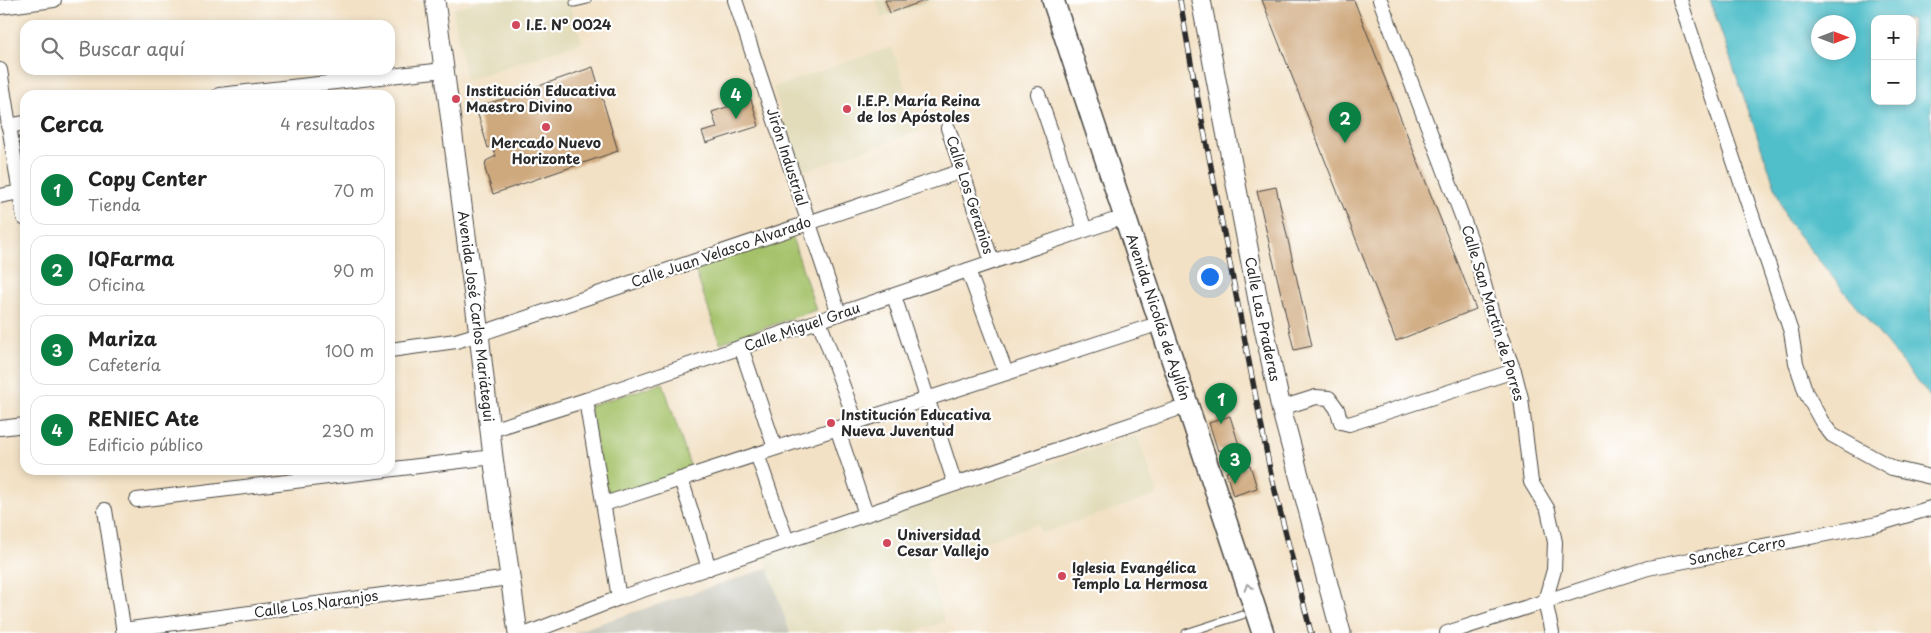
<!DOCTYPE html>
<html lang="es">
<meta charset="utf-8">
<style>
:root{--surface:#fff;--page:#f2f2f2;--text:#222;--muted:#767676;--line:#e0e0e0;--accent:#0b8043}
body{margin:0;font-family:"Playpen Sans",sans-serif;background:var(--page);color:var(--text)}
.controls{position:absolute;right:15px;top:15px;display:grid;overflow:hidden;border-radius:10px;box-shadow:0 2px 8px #0003}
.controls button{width:45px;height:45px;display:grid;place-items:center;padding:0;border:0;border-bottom:1px solid var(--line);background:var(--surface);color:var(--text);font:25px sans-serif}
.compass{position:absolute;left:1811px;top:15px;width:45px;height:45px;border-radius:50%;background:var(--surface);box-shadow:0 2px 8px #0003;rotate:90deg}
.you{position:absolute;left:1209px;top:276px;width:18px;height:18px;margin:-12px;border:4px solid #fff;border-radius:50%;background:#1a73e8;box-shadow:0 0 0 8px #1a73e833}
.badge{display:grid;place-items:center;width:32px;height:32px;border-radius:50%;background:var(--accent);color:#fff;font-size:16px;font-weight:700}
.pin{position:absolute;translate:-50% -41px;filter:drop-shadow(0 1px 2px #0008)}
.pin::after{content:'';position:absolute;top:26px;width:18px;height:15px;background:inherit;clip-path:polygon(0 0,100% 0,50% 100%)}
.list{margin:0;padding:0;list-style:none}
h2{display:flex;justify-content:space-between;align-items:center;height:65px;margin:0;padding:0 20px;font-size:21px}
h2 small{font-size:16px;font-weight:400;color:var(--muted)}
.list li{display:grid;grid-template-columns:32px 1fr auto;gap:15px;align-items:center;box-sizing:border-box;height:70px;margin:0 10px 10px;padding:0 10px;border:1px solid var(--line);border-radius:15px}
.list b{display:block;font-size:19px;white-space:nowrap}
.list p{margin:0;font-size:16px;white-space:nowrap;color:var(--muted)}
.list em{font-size:16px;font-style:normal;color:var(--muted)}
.icon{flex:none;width:28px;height:28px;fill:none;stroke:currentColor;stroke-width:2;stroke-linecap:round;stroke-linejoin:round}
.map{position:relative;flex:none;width:1931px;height:633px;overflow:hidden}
.search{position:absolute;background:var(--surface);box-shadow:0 2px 8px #0003;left:20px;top:20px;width:375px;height:55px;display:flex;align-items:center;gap:12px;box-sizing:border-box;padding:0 18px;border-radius:15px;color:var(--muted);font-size:19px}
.panel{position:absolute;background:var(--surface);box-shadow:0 2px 8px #0003;left:20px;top:90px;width:375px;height:385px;border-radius:15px}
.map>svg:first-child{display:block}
</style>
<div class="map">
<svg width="1931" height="633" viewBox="0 0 1931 633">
<rect width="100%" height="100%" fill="#fff"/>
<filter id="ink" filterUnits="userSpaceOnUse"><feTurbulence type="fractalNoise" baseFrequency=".02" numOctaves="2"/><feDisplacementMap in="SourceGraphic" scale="10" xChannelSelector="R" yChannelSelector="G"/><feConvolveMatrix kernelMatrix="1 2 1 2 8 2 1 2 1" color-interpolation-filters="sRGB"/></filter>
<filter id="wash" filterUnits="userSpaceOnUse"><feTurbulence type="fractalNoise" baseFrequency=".0096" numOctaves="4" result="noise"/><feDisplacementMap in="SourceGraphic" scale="20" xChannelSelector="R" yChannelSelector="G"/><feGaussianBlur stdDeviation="1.12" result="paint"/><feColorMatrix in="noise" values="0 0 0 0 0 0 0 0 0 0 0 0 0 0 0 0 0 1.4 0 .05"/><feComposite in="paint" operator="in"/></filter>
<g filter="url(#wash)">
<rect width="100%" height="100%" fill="#f2e1c5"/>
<g fill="#e2dcba">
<path d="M482,0H568L582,42L466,80L453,9Z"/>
<path d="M876,0H937L882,18Z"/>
<path d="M892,47L920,131L801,172L773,87Z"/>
<path d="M1137,435L1158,495L1041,533L1038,524L926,560L945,622L910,633H790L763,554Z"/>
</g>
<path fill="#c5c5b8" d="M768,568L790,633H571Z"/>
<g fill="#a5c26a" stroke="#68764a">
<path d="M791,234L816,310L720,343L694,267Z"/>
<path d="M663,383L692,472L607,500L589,406Z"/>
</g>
<path fill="#51bfca" stroke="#3e757a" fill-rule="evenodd" d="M1710,0H1931V398L1787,221ZM1875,19H1912V101H1875ZM1818,22H1848V52H1818Z"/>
<g id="blocks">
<g fill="#cfa97e">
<path d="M885,0H927L890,13Z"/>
<path d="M1262,0H1354L1476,309L1396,341Z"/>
<path d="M593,67L618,151L493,194L485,169L486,161L496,156L492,146L488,148L476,108Z"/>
<path d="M751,99L759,126L706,143L702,132L717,128L712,112Z"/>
<path d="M1276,187L1312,346L1294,350L1257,191Z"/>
<path d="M1230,416L1239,445L1218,451L1209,423Z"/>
<path d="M1250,465L1257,488L1233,496L1226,472Z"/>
</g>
</g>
</g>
<g filter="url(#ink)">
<use href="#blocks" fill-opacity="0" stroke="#494642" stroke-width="1"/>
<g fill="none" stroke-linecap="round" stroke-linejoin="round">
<defs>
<g id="lane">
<path d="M574,3L587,0"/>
<path d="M1186,633L1242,615"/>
</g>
<g id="street">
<path d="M735,0L839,314"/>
<path d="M1380,0L1474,248L1493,317L1514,371L1521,398L1531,482L1548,510L1555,542L1554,570L1545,601L1552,633"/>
<path d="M1680,0L1791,332L1796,363L1806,393L1822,422L1832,435L1892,468L1931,477"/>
<path d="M0,7L54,0"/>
<path d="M0,70L24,218"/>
<path d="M1038,94L1085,230"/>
<path d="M219,95L444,70"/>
<path d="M8,126L25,123"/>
<path d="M948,128L992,262"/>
<path d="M0,196L20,192"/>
<path d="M968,270L1006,373"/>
<path d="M894,296L955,484"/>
<path d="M819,321L856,422"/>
<path d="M741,347L775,448"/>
<path d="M390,350L456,341L479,334L962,171"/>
<path d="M586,400L619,598"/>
<path d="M1281,408L1316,397L1329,398L1337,409L1341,422L1349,424L1514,371"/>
<path d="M0,428L25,425"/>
<path d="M837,428L866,514"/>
<path d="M491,430L586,400L1112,221"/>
<path d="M757,454L787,541"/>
<path d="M681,479L709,568"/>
<path d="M137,500L493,457"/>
<path d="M604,504L1148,327"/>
<path d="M105,510L124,633"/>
<path d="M123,630L509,578"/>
<path d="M529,633L619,598L1174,410"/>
<path d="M1447,633L1648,568L1878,524L1931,508"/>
</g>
<g id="secondary">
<path id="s1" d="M435,0L479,334L493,457L518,633"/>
<path id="s2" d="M1201,0L1258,300L1281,408L1341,633"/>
</g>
<g id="primary">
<path id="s3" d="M1053,0L1263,633"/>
</g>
</defs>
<use href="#lane" stroke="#494642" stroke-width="9"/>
<use href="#street" stroke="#494642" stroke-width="16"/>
<use href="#secondary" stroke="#494642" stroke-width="21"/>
<use href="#primary" stroke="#494642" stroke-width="24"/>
<use href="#lane" stroke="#fff" stroke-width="7"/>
<use href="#street" stroke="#fff" stroke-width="14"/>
<use href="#secondary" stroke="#fff" stroke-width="19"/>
<use href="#primary" stroke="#fff" stroke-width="21"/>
<defs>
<path id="rail" d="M1180,0L1192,69L1271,475L1311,633"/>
</defs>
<use href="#rail" stroke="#2b2b2b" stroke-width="5.5"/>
<use href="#rail" stroke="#fff" stroke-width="4" stroke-dasharray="11" stroke-linecap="butt"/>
</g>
<defs><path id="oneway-chevron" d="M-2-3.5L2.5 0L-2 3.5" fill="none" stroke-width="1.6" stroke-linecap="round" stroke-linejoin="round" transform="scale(1.25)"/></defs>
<use stroke="#a0a0a0" href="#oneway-chevron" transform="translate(1248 587) rotate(-108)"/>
</g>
<g fill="#d1495b" stroke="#fff" stroke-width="2">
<circle cx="516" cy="25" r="5"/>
<circle cx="456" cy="99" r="5"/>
<circle cx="847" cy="109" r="5"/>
<circle cx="546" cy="127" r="5"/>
<circle cx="831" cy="423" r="5"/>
<circle cx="887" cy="543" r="5"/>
<circle cx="1062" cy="576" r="5"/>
</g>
<g text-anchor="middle" stroke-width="4.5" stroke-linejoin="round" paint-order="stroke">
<g font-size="14" font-weight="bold" fill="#2b2b2b" stroke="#fff" text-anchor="start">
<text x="526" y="30">I.E. N° 0024</text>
<text x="466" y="96">Institución Educativa<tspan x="466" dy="16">Maestro Divino</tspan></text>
<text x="857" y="106">I.E.P. María Reina<tspan x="857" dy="16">de los Apóstoles</tspan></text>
<text x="546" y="148" text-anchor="middle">Mercado Nuevo<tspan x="546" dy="16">Horizonte</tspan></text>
<text x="841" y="420">Institución Educativa<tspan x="841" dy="16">Nueva Juventud</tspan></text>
<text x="897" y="540">Universidad<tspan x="897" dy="16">Cesar Vallejo</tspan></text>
<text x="1072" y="573">Iglesia Evangélica<tspan x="1072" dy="16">Templo La Hermosa</tspan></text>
</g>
<g font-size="14" fill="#2b2b2b" stroke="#fff">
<text transform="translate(787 157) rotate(72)" y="5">Jirón Industrial</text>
<text transform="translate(970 195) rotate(72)" y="5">Calle Los Geranios</text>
<text transform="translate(721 252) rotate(-19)" y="5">Calle Juan Velasco Alvarado</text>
<text transform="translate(1493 313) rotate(73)" y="5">Calle San Martín de Porres</text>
<text dy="5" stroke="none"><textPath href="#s1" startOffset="319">Avenida José Carlos Mariátegui</textPath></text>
<text dy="5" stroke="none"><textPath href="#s3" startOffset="334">Avenida Nicolás de Ayllón</textPath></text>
<text dy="5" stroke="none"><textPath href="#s2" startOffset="325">Calle Las Praderas</textPath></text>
<text transform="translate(802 327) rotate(-19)" y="5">Calle Miguel Grau</text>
<text transform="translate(1737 551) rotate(-11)" y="5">Sanchez Cerro</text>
<text transform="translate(316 604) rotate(-8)" y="5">Calle Los Naranjos</text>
</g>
</g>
</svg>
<div class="controls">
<button>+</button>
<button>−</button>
</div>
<svg class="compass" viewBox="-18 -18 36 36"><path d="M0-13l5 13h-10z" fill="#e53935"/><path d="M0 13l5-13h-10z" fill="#767676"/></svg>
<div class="you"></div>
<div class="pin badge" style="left:1221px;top:424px">1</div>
<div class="pin badge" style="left:1345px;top:143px">2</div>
<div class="pin badge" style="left:1235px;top:484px">3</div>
<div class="pin badge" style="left:736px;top:119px">4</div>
<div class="search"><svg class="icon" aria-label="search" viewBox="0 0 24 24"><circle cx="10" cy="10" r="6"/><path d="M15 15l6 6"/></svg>Buscar aquí</div>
<section class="panel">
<h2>Cerca<small>4 resultados</small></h2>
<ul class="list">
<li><span class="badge">1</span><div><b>Copy Center</b><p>Tienda</p></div><em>70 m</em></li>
<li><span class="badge">2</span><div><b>IQFarma</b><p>Oficina</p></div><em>90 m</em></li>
<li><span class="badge">3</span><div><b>Mariza</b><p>Cafetería</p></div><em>100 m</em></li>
<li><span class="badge">4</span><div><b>RENIEC Ate</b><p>Edificio público</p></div><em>230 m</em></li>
</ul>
</section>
</div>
